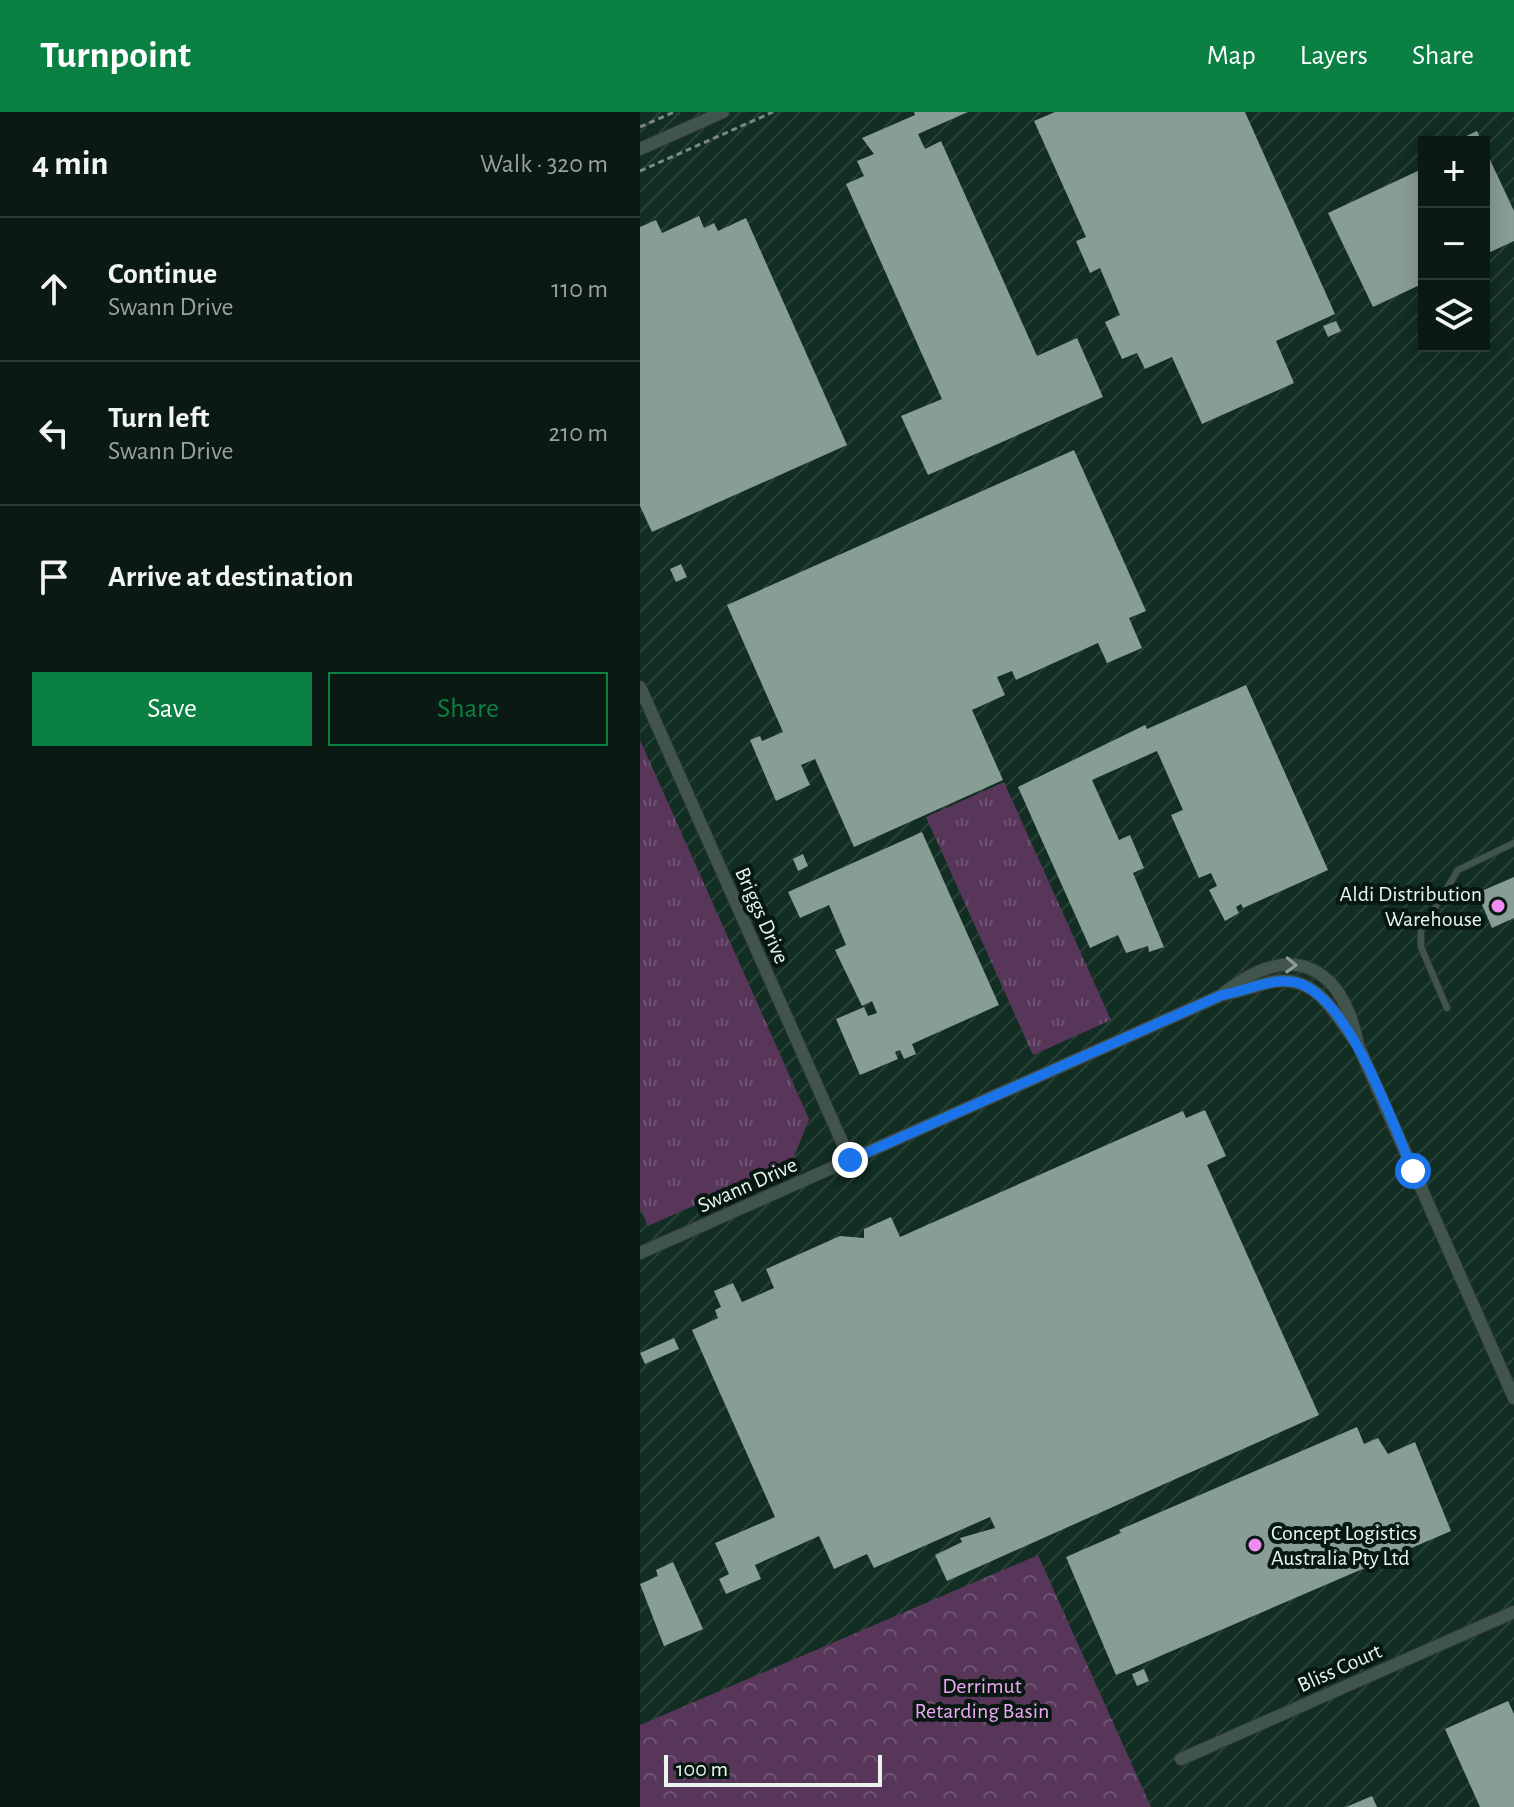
<!DOCTYPE html>
<meta charset="utf-8">
<style>
:root{--surface:#0a1913;--page:#182621;--text:#f1f3f6;--muted:#99a0a0;--line:#2a3833;--accent:#0b8043}
body{margin:0;font-family:"Alegreya Sans",sans-serif;background:var(--page);color:var(--text)}
.controls{position:absolute;right:24px;top:24px;display:grid;overflow:hidden;border-radius:0px;box-shadow:0 4px 20px #0003}
.controls button{width:72px;height:72px;display:grid;place-items:center;padding:0;border:0;border-bottom:2px solid var(--line);background:var(--surface);color:var(--text);font:40px sans-serif}
.scale{position:absolute;left:24px;bottom:20px;width:218px;box-sizing:border-box;padding-left:8px;border:4px solid #e8f4ee;border-top:0;font-size:22px;line-height:28px;white-space:nowrap;color:#e8f4ee;-webkit-text-stroke:6px #061810;paint-order:stroke}
.stop{position:absolute;width:24px;height:24px;margin:-18px;border:6px solid #1a73e8;border-radius:50%;background:#fff}
.stop.end{background:#1a73e8;border-color:#fff;box-shadow:0 2px 8px #0008}
.list{margin:0;padding:0;list-style:none}
h2{display:flex;justify-content:space-between;align-items:center;height:104px;margin:0;padding:0 32px;font-size:34px}
h2 small{font-size:26px;font-weight:400;color:var(--muted)}
.list li{display:grid;grid-template-columns:52px 1fr auto;gap:24px;align-items:center;box-sizing:border-box;height:144px;padding:0 32px;border-top:2px solid var(--line)}
.list b{display:block;font-size:30px;white-space:nowrap}
.list p{margin:0;font-size:26px;white-space:nowrap;color:var(--muted)}
.list em{font-size:26px;font-style:normal;color:var(--muted)}
.actions{display:flex;gap:16px;padding:24px 32px}
.actions a{flex:1;padding:18px 0;border:2px solid var(--accent);border-radius:0px;text-align:center;font-size:28px;color:var(--accent)}
.actions .main{background:var(--accent);color:#fff}
.icon{flex:none;width:44px;height:44px;fill:none;stroke:currentColor;stroke-width:2;stroke-linecap:round;stroke-linejoin:round}
.map{position:relative;flex:none;width:874px;height:1695px;overflow:hidden}
header{display:flex;align-items:center;gap:48px;box-sizing:border-box;height:112px;padding:0 40px;background:var(--accent);color:#fff}
header strong{font-size:38px}
nav{display:flex;gap:44px;margin-inline-start:auto;font-size:28px}
main{display:flex}
aside{flex:1;background:var(--surface)}
.map>svg:first-child{display:block}
</style>
<header>
<strong>Turnpoint</strong>
<nav><a>Map</a><a>Layers</a><a>Share</a></nav>
</header>
<main>
<aside>
<h2>4 min<small>Walk · 320 m</small></h2>
<ul class="list">
<li><svg class="icon" aria-label="ahead" viewBox="0 0 24 24"><path d="M12 20V5M6 11l6-6 6 6"/></svg><div><b>Continue</b><p>Swann Drive</p></div><em>110 m</em></li>
<li><svg class="icon" aria-label="left" viewBox="0 0 24 24"><path d="M17 20v-9H6M10 6l-5 5 5 5"/></svg><div><b>Turn left</b><p>Swann Drive</p></div><em>210 m</em></li>
<li><svg class="icon" aria-label="arrive" viewBox="0 0 24 24"><path d="M6 21V4h12l-3 4 3 4H6"/></svg><div><b>Arrive at destination</b></div></li>
</ul>
<div class="actions"><a class="main">Save</a><a>Share</a></div>
</aside>
<div class="map">
<svg width="874" height="1695" viewBox="0 0 874 1695">
<defs>
<pattern id="industrial-furrows" width="10" height="10" patternUnits="userSpaceOnUse" patternTransform="scale(2)"><rect width="10" height="10" fill="#122d22"/><path d="M-1 1l2-2M0 10L10 0M9 11l2-2" fill="none" stroke="#294238"/></pattern>
<pattern id="grass-tufts" width="24" height="20" patternUnits="userSpaceOnUse" patternTransform="scale(2)"><rect width="24" height="20" fill="#573659"/><path d="M3 7l-1-3M5 7V3M7 7l1-3M15 17l-1-3M17 17v-4M19 17l1-3" fill="none" stroke="#6f5471"/></pattern>
<pattern id="forest-crowns" width="20" height="18" patternUnits="userSpaceOnUse" patternTransform="scale(2)"><rect width="20" height="18" fill="#573659"/><path d="M2 6a3 3 0 1 1 6 0M12 15a3 3 0 1 1 6 0" fill="none" stroke="#6f5471"/></pattern>
</defs>
<rect width="100%" height="100%" fill="#0e2119"/>
<path fill="url(#industrial-furrows)" fill-rule="evenodd" d="M0,0H874V1695H0ZM784,30H844V234H784Z"/>
<g fill="url(#grass-tufts)">
<path d="M0,628L169,1007L152,1050L8,1114L0,1097Z"/>
<path d="M364,670L471,908L393,943L286,705Z"/>
</g>
<path fill="url(#forest-crowns)" d="M398,1443L511,1695H0V1613Z"/>
<g fill="#889e94">
<path d="M274,0H328L278,22L285,37L301,29L397,244L437,226L463,285L288,363L261,304L302,287L206,72L224,64L217,49L234,42L222,26L275,3Z"/>
<path d="M415,0H605L695,202L636,229L654,271L562,312L532,245L505,257L497,241L482,247L465,210L480,203L460,156L450,161L436,129L446,125L394,9Z"/>
<path d="M837,19L842,30H813Z"/>
<path d="M844,35L874,99V129L844,143Z"/>
<path d="M784,56V171L733,195L688,101Z"/>
<path d="M59,104L64,116L74,111L78,119L106,106L207,333L12,420L0,394V115L16,108L22,121Z"/>
<path d="M696,209L701,219L688,225L683,214Z"/>
<path d="M434,338L506,499L489,506L502,536L467,551L458,531L376,568L372,559L357,565L365,583L332,598L363,668L214,735L175,647L161,653L170,673L136,689L110,628L120,624L122,629L143,620L87,493Z"/>
<path d="M41,452L47,465L36,470L30,457Z"/>
<path d="M606,573L688,758L603,796L601,792L596,795L599,801L585,809L569,778L577,774L571,761L559,766L531,703L543,698L517,639L452,668L479,728L490,723L504,756L493,761L524,835L509,840L508,834L486,841L478,823L450,836L378,675L505,613L507,617Z"/>
<path d="M282,720L359,893L272,932L276,942L264,947L260,938L255,940L258,947L220,963L196,907L224,895L228,904L237,901L232,889L222,894L195,838L206,833L189,793L160,806L148,780Z"/>
<path d="M163,742L168,754L158,759L153,747Z"/>
<path d="M874,765V806L852,816L837,781Z"/>
<path d="M565,998L586,1044L567,1053L679,1303L307,1469L295,1443L322,1430L320,1426L355,1416L350,1405L234,1456L227,1442L194,1457L179,1424L115,1453L121,1467L86,1482L79,1467L89,1462L75,1431L135,1405L52,1218L78,1206L75,1198L81,1195L74,1179L93,1171L102,1190L134,1176L126,1157L200,1124L224,1126V1117L251,1105L260,1125L543,999L546,1006Z"/>
<path d="M34,1226L39,1237L5,1252L0,1241Z"/>
<path d="M717,1315L724,1332L738,1326L748,1342L775,1330L811,1419L476,1563L426,1445L481,1421L479,1418Z"/>
<path d="M33,1450L63,1517L24,1534L0,1472L18,1464L16,1458Z"/>
<path d="M504,1557L509,1569L497,1574L492,1562Z"/>
<path d="M868,1589L874,1602V1695H840L805,1617Z"/>
<path d="M732,1684L737,1695H706Z"/>
</g>
<g fill="none" stroke-linecap="round" stroke-linejoin="round">
<defs>
<path id="service" d="M807,896L781,835V819L818,758L874,731"/>
<g id="minor">
<path d="M0,37L83,0"/>
<path d="M0,575L210,1048"/>
<path d="M584,881C651,828 702,852 718,933L874,1286"/>
<path d="M0,1141L582,883C599,880 615,874 631,870C677,861 695,903 718,933"/>
<path d="M541,1647L874,1500"/>
</g>
</defs>
<use href="#service" stroke="#2e3934" stroke-width="8"/>
<use href="#minor" stroke="#2e3934" stroke-width="14"/>
<g stroke="#798881" stroke-width="3" stroke-dasharray="6 4" stroke-linecap="butt">
<path d="M0,15L34,0"/>
<path d="M0,59L133,0"/>
</g>
<use href="#service" stroke="#41554c" stroke-width="6"/>
<use href="#minor" stroke="#41554c" stroke-width="12"/>
</g>
<defs><path id="oneway-chevron" d="M-2-3.5L2.5 0L-2 3.5" fill="none" stroke-width="1.6" stroke-linecap="round" stroke-linejoin="round" transform="scale(2)"/></defs>
<use stroke="#8c9d95" href="#oneway-chevron" transform="translate(651 853) rotate(2)"/>
<g fill="none" stroke-linecap="round" stroke-linejoin="round">
<path stroke="#1a73e8" stroke-width="10" d="M210,1048L582,883C606,879 630,866 654,870C708,880 753,1013 773,1059"/>
</g>
<g fill="#f08bf6" stroke="#061810" stroke-width="3">
<circle cx="858" cy="794" r="8"/>
<circle cx="615" cy="1433" r="8"/>
</g>
<g text-anchor="middle" stroke-width="8" stroke-linejoin="round" paint-order="stroke">
<g font-size="22" fill="#e8f4ee" stroke="#061810" text-anchor="end">
<text x="842" y="789">Aldi Distribution<tspan x="842" dy="25">Warehouse</tspan></text>
<text x="631" y="1428" text-anchor="start">Concept Logistics<tspan x="631" dy="25">Australia Pty Ltd</tspan></text>
</g>
<g font-size="22" fill="#e8f4ee" stroke="#061810">
<text transform="translate(123 803) rotate(66)" y="8">Briggs Drive</text>
<text transform="translate(107 1072) rotate(-24)" y="8">Swann Drive</text>
<text transform="translate(699 1555) rotate(-24)" y="8">Bliss Court</text>
</g>
<g font-size="22" fill="#efa6f3" stroke="#061810">
<text x="342" y="1581">Derrimut<tspan x="342" dy="25">Retarding Basin</tspan></text>
</g>
</g>
</svg>
<div class="controls">
<button>+</button>
<button>−</button>
<button><svg class="icon" aria-label="layers" viewBox="0 0 24 24"><path d="M12 4l9 5-9 5-9-5zM3 14l9 5 9-5"/></svg></button>
</div>
<div class="scale">100 m</div>
<div class="stop" style="left:773px;top:1059px"></div>
<div class="stop end" style="left:210px;top:1048px"></div>
</div>
</main>
